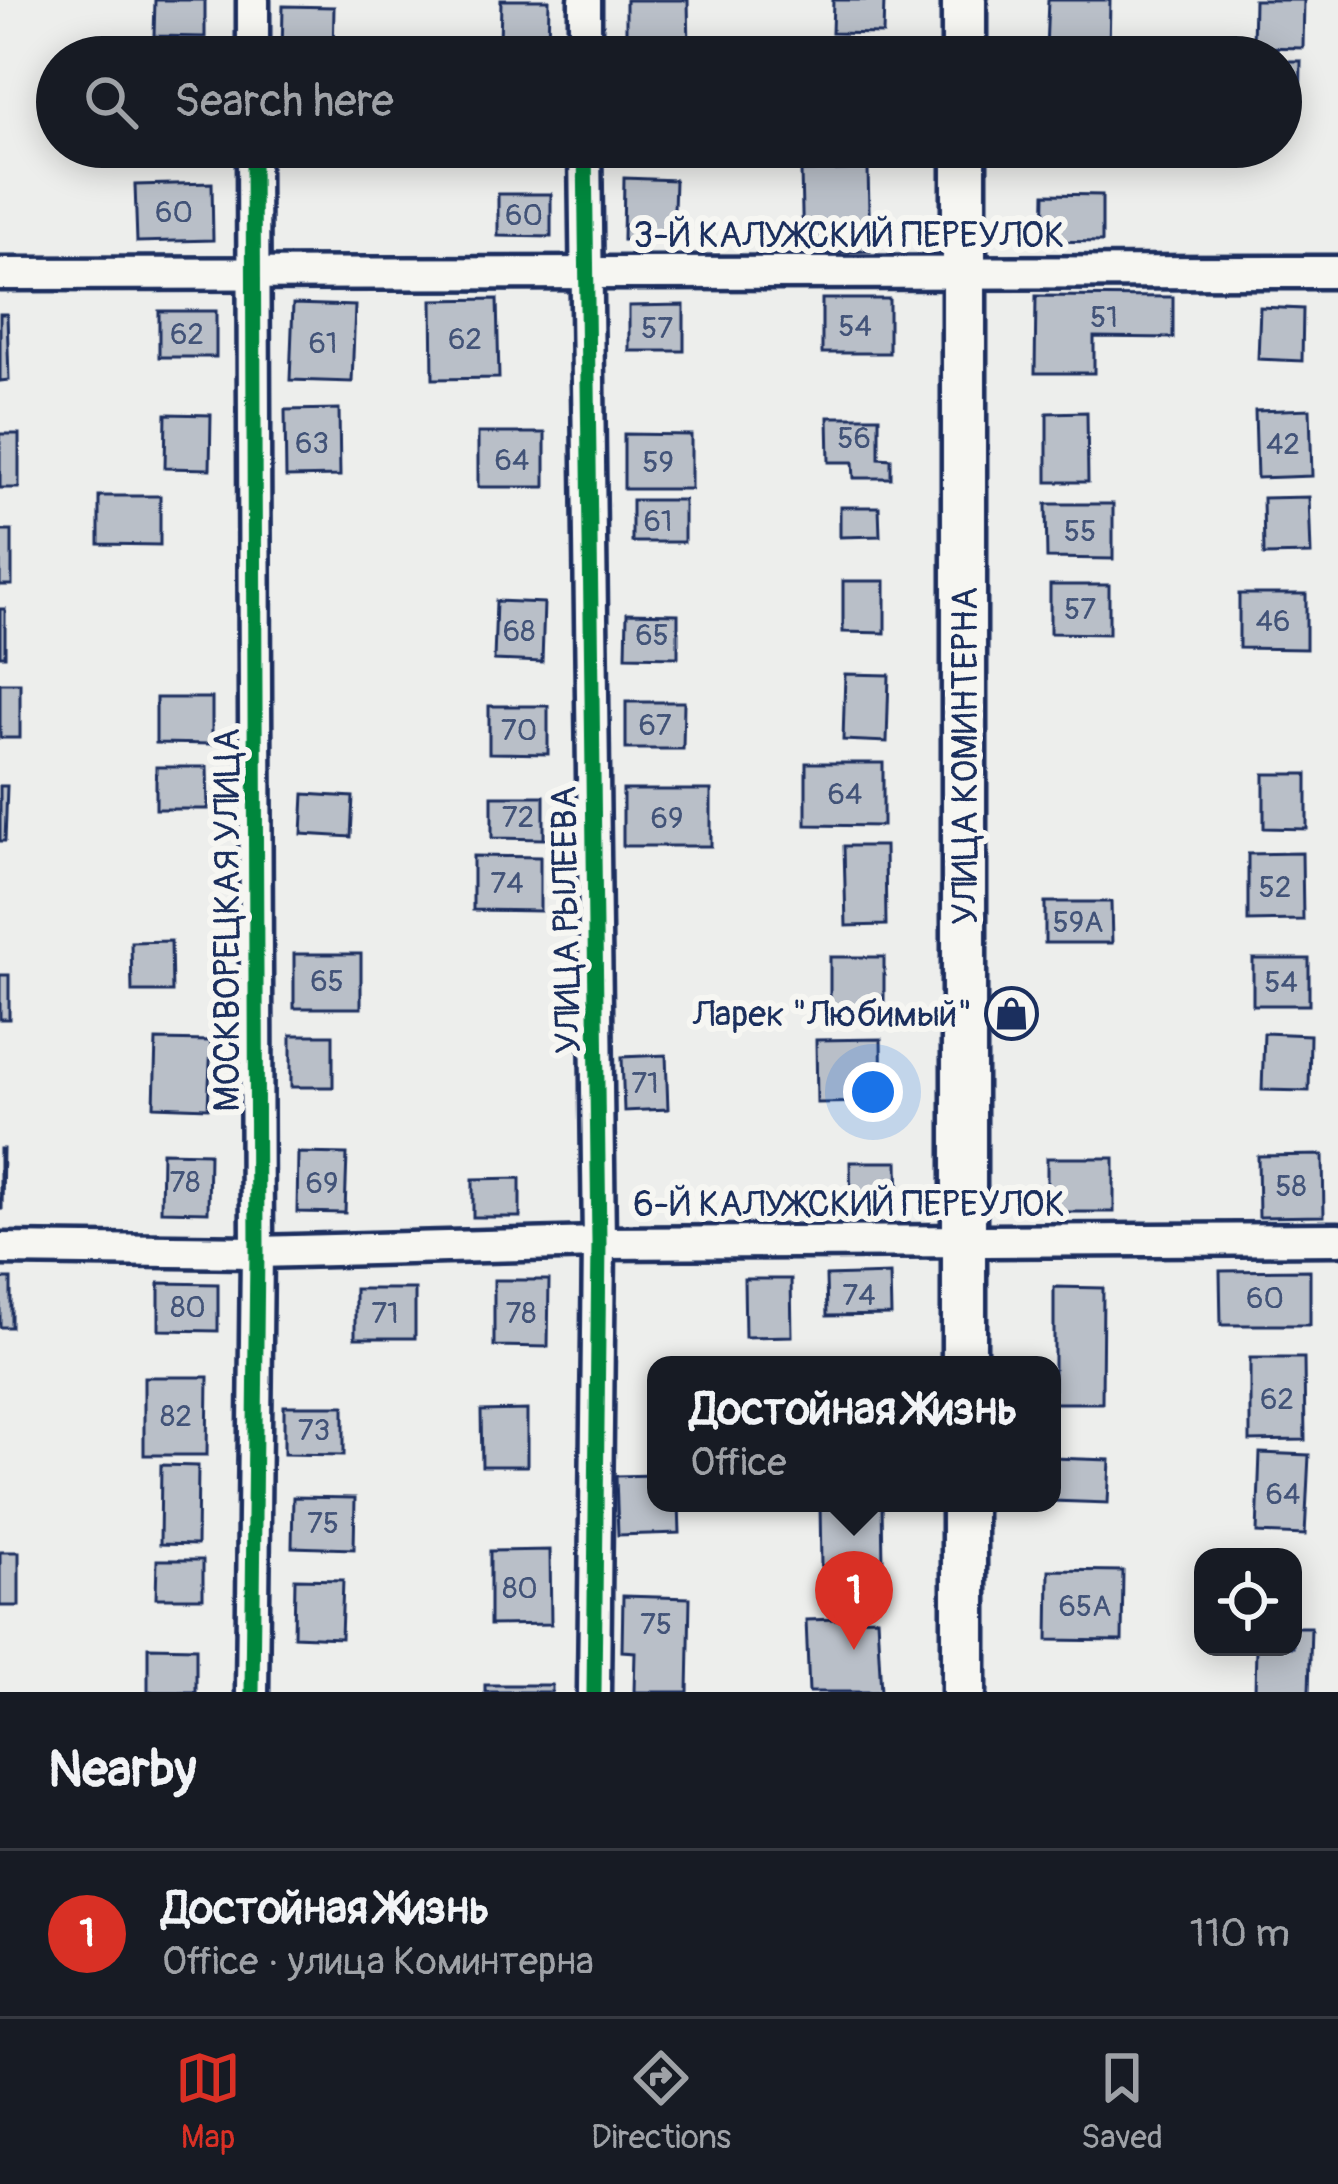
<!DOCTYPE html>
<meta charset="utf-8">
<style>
:root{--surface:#171b24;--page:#242831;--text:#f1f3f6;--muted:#9ea1a6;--line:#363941;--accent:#d93025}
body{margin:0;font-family:Pangolin,sans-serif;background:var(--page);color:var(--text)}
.controls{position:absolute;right:36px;bottom:36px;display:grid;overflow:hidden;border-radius:24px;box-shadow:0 6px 30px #0003}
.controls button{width:108px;height:108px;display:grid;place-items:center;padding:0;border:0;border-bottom:3px solid var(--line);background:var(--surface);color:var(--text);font:60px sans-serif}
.you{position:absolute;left:873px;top:1092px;width:42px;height:42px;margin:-30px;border:9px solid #fff;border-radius:50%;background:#1a73e8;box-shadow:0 0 0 18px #1a73e833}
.badge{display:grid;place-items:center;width:78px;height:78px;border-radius:50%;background:var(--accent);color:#fff;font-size:39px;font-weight:700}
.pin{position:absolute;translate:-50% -99px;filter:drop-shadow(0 3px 6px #0008)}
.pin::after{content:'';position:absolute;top:63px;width:42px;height:36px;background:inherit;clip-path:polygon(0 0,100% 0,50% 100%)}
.popup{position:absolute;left:647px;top:1356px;width:414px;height:156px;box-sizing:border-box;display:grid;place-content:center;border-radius:24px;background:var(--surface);filter:drop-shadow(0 3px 9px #0005);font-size:39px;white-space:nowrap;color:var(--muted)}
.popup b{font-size:45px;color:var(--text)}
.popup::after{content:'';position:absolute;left:50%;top:100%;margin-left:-24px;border:24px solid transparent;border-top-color:var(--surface)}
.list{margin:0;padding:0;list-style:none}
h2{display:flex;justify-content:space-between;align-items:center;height:156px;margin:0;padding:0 48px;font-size:51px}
h2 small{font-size:39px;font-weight:400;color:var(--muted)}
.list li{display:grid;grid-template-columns:78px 1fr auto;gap:36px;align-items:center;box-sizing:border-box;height:168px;padding:0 48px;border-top:3px solid var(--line)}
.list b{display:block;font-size:45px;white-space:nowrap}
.list p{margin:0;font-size:39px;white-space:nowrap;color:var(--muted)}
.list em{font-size:39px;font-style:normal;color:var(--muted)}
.icon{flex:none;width:66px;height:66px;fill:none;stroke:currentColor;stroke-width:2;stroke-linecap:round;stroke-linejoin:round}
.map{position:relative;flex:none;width:1338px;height:1692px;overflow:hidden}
.search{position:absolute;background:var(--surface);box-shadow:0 6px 30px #0003;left:36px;right:36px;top:36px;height:132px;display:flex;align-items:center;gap:30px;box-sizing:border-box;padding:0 42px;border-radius:66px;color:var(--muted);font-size:45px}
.sheet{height:324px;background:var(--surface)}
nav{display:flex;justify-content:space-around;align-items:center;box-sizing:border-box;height:168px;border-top:3px solid var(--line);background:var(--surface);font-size:33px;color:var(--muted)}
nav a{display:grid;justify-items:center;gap:6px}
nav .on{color:var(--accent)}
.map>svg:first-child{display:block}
</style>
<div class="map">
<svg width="1338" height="1692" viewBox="0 0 1338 1692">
<rect width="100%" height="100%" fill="#edeeec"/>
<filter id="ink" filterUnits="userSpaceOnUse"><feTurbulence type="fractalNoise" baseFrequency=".00833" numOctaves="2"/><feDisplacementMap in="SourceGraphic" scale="24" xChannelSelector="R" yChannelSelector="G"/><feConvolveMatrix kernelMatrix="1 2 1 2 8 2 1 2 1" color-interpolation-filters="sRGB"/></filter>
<g filter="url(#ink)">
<g fill="#b9bfc8" stroke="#1b2f5e" stroke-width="3">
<path d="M155,0H205V37L154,36Z"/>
<path d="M501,0H549L548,48L500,47Z"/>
<path d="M626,0H688L689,50H626Z"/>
<path d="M833,0H884L883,34L832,33Z"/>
<path d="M1048,0H1110L1109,51L1046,50Z"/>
<path d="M1254,0H1304L1303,48L1253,47Z"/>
<path d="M283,6L334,7L333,57H282Z"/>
<path d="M1281,61H1301L1300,116L1281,115Z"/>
<path d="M868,169L870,251L803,253L801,171Z"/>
<path d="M624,178L675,180L673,241L623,240Z"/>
<path d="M212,183L213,240L137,242L135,185Z"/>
<path d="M498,194H551V237L498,236Z"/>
<path d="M1045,194L1102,195V242L1044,241Z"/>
<path d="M1036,296L1173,297V338L1094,337V373H1035Z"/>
<path d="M497,299L499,378L433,379L432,300Z"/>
<rect x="822" y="299" width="67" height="54"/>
<path d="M293,304L355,306L352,382L290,380Z"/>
<path d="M684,305V351H629V306Z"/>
<path d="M1260,307L1303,309L1302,361L1258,359Z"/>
<rect x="159" y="311" width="57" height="46"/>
<path d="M0,314H7L9,380L0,381Z"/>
<path d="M339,409L340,476L286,477L285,410Z"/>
<path d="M1310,409L1312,476L1257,478L1255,411Z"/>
<path d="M1087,412L1088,482H1047V413Z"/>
<path d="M166,414L211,415L210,469L165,468Z"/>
<path d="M828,417H879V458L891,459V478H854L853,462H829Z"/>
<rect x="478" y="433" width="67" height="54"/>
<rect x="0" y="434" width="19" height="54"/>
<path d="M624,434L691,435V489H624Z"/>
<path d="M99,496H160V545L99,544Z"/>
<path d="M1309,497L1311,554L1264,555L1263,498Z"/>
<rect x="632" y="500" width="52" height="42"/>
<path d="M1046,504H1113V559L1047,558Z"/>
<path d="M840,507H879L880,536L840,537Z"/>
<rect x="0" y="531" width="12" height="54"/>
<path d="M843,581H885V633L843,632Z"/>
<path d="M1050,585H1109V634L1050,633Z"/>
<path d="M1239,594H1306V649L1239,648Z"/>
<path d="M496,601L544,603L542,662L494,660Z"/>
<rect x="0" y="609" width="5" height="47"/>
<path d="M627,613L678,614V657L626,656Z"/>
<path d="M845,674L889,675L887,742L843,740Z"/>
<rect x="0" y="683" width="20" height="55"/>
<path d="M156,698H212V744L156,743Z"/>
<path d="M626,702H684L683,749H626Z"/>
<path d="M489,706H548V754L489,753Z"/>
<path d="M806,763H883V826L806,825Z"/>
<path d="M156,767H207L208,809H156Z"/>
<path d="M1264,774H1307V829L1264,828Z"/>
<path d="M0,786H7L5,841H0Z"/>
<rect x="623" y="790" width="88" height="56"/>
<path d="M304,794L353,797L351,837L302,834Z"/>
<path d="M492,796H544V839L492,838Z"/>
<path d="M844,846H885L886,925L846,926Z"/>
<path d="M1302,853L1303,920L1248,921V854Z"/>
<path d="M473,856L540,857V911L473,910Z"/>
<path d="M1045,902H1111L1112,943H1045Z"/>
<path d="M171,941L172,992H132L131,942Z"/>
<rect x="294" y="954" width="67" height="54"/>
<rect x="830" y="957" width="54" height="67"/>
<rect x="1253" y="959" width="56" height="46"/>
<rect x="0" y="975" width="9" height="44"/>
<path d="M1003,998H1017V1023L1003,1022Z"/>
<path d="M1264,1033L1310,1035L1309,1091L1262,1090Z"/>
<rect x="291" y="1035" width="42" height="52"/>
<path d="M881,1039L882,1102L817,1103L816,1040Z"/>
<path d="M156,1040L211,1041L208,1108L154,1106Z"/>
<path d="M666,1055L668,1109L624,1111L622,1057Z"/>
<path d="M0,1149H3L2,1209H0Z"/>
<path d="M162,1152L209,1153L208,1212L161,1211Z"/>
<path d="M298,1153L347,1154L345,1213L297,1212Z"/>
<path d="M1323,1155L1324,1216L1259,1217L1258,1156Z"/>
<rect x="1047" y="1158" width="67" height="54"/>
<path d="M850,1162H898L899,1208L851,1209Z"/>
<path d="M520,1178V1217H473V1179Z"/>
<path d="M1310,1270V1325H1221L1220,1271Z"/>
<path d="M890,1274L891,1315L827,1316L826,1276Z"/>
<rect x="0" y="1279" width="11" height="48"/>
<path d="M744,1279H791L792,1336L745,1337Z"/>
<path d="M494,1280H549L548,1347L494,1346Z"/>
<path d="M159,1283L218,1284V1331L159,1330Z"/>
<path d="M1054,1287L1103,1288L1102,1403H1054Z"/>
<rect x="355" y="1289" width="60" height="49"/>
<path d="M1250,1358H1304L1305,1440L1250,1441Z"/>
<path d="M144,1377H208L207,1455H144Z"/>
<path d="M284,1406H344V1455L284,1454Z"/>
<path d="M527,1410V1466H482L481,1411Z"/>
<path d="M1260,1453L1309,1455L1305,1535L1257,1533Z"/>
<path d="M1052,1458L1110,1460L1108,1503L1052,1501Z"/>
<path d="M161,1465L198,1466L197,1545L160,1544Z"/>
<path d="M656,1475V1503H679L680,1533L618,1535L616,1476Z"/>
<path d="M293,1497L355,1498L354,1549L292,1547Z"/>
<path d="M820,1503H882L883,1565L821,1566Z"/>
<path d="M550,1550L551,1624L490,1625V1551Z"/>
<rect x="0" y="1552" width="19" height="54"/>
<path d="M157,1560H203V1598H156Z"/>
<path d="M1049,1570L1123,1571L1122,1641L1048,1640Z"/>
<path d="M295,1579L343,1580L341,1638L294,1636Z"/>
<path d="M623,1596L690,1598L688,1692H634L635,1652L622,1651Z"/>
<path d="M877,1618L881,1692H809L806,1620Z"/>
<path d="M1293,1627H1311L1309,1692H1255L1256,1647H1293Z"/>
<path d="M148,1647L196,1648V1692H148Z"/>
<rect x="485" y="1685" width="67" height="7"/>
</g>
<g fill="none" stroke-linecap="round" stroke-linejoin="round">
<defs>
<g id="street">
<path d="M253,0V57"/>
<path d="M585,0V57"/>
<path d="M585,147L599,1243L594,1692"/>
<path d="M0,274L1338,272"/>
<path d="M0,1249L257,1252L599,1243L1338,1239"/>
<path d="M252,1692L257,1252L253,147"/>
</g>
<g id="secondary">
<path d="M964,0V57"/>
<path d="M964,1365V147"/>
<path d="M964,1503V1692"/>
</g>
</defs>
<use href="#street" stroke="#1b2f5e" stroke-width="39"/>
<use href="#secondary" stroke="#1b2f5e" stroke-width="51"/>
<use href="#street" stroke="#f6f6f2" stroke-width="30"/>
<use href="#secondary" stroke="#f6f6f2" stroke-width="42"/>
<defs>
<g id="cycleway">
<path d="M585,147L599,1243L594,1692"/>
<path d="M252,1692L257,1252L253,147"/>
</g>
</defs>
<use href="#cycleway" stroke="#f6f6f2" stroke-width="22"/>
<use href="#cycleway" stroke="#00873e" stroke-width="15"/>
</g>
</g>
<defs>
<symbol id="shop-ring" viewBox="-11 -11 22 22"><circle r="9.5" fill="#f6f6f2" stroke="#1b2f5e" stroke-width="1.5"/><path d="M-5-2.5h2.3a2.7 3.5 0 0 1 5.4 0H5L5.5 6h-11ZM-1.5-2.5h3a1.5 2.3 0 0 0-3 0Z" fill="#1b2f5e"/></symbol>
</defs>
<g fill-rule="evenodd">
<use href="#shop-ring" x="982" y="984" width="59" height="59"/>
</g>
<g text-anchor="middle" stroke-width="12" stroke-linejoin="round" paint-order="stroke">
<g font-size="30" fill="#425378">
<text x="174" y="222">60</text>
<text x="524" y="225">60</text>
<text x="1104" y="327">51</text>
<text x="855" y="336">54</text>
<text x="657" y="338">57</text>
<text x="187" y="344">62</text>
<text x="465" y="349">62</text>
<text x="323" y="353">61</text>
<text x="854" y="448">56</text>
<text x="312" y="453">63</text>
<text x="1283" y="454">42</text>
<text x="512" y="470">64</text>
<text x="658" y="472">59</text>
<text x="658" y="531">61</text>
<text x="1080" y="541">55</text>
<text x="1080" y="619">57</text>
<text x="1273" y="631">46</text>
<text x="519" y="641">68</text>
<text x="652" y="645">65</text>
<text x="655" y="735">67</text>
<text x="519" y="740">70</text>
<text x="845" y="804">64</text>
<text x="518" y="827">72</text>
<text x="667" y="828">69</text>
<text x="507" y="893">74</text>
<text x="1275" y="897">52</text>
<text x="1078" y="932">59А</text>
<text x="327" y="991">65</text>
<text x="1281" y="992">54</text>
<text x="645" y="1093">71</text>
<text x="185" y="1192">78</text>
<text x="322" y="1193">69</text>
<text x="1291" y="1196">58</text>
<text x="859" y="1305">74</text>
<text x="1265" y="1308">60</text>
<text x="188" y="1317">80</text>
<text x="385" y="1323">71</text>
<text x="521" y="1323">78</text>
<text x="1277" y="1409">62</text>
<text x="176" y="1426">82</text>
<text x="314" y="1440">73</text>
<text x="1283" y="1504">64</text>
<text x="323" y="1533">75</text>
<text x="520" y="1598">80</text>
<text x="1085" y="1616">65А</text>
<text x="656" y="1634">75</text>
</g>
<g font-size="36" fill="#1b2f5e" stroke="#f6f6f2">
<text x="849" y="247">3-Й КАЛУЖСКИЙ ПЕРЕУЛОК</text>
<text transform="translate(964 756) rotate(-90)" y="13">УЛИЦА КОМИНТЕРНА</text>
<text transform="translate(226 920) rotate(-90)" y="13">МОСКВОРЕЦКАЯ УЛИЦА</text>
<text transform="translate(565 920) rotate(-91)" y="13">УЛИЦА РЫЛЕЕВА</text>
<text x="849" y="1216">6-Й КАЛУЖСКИЙ ПЕРЕУЛОК</text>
</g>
<g font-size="36" fill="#1b2f5e" stroke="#f6f6f2" text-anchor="end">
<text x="972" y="1026">Ларек "Любимый"</text>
</g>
</g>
</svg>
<div class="controls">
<button><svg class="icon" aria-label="locate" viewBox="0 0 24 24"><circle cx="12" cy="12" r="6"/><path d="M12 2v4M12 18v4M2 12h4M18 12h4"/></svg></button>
</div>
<div class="you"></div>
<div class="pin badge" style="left:854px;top:1650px">1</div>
<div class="popup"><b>Достойная Жизнь</b>Office</div>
<div class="search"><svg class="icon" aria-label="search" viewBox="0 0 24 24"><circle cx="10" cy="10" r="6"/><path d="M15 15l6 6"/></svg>Search here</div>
</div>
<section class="sheet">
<h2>Nearby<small></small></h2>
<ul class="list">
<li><span class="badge">1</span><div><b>Достойная Жизнь</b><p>Office · улица Коминтерна</p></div><em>110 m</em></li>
</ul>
</section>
<nav>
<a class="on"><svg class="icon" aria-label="map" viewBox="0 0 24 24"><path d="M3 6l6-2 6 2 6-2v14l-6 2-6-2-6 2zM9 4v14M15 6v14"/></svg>Map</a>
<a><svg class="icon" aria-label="directions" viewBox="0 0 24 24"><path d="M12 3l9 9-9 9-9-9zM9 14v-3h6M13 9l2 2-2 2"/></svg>Directions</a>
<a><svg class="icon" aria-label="saved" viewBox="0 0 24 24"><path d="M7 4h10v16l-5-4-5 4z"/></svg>Saved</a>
</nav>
